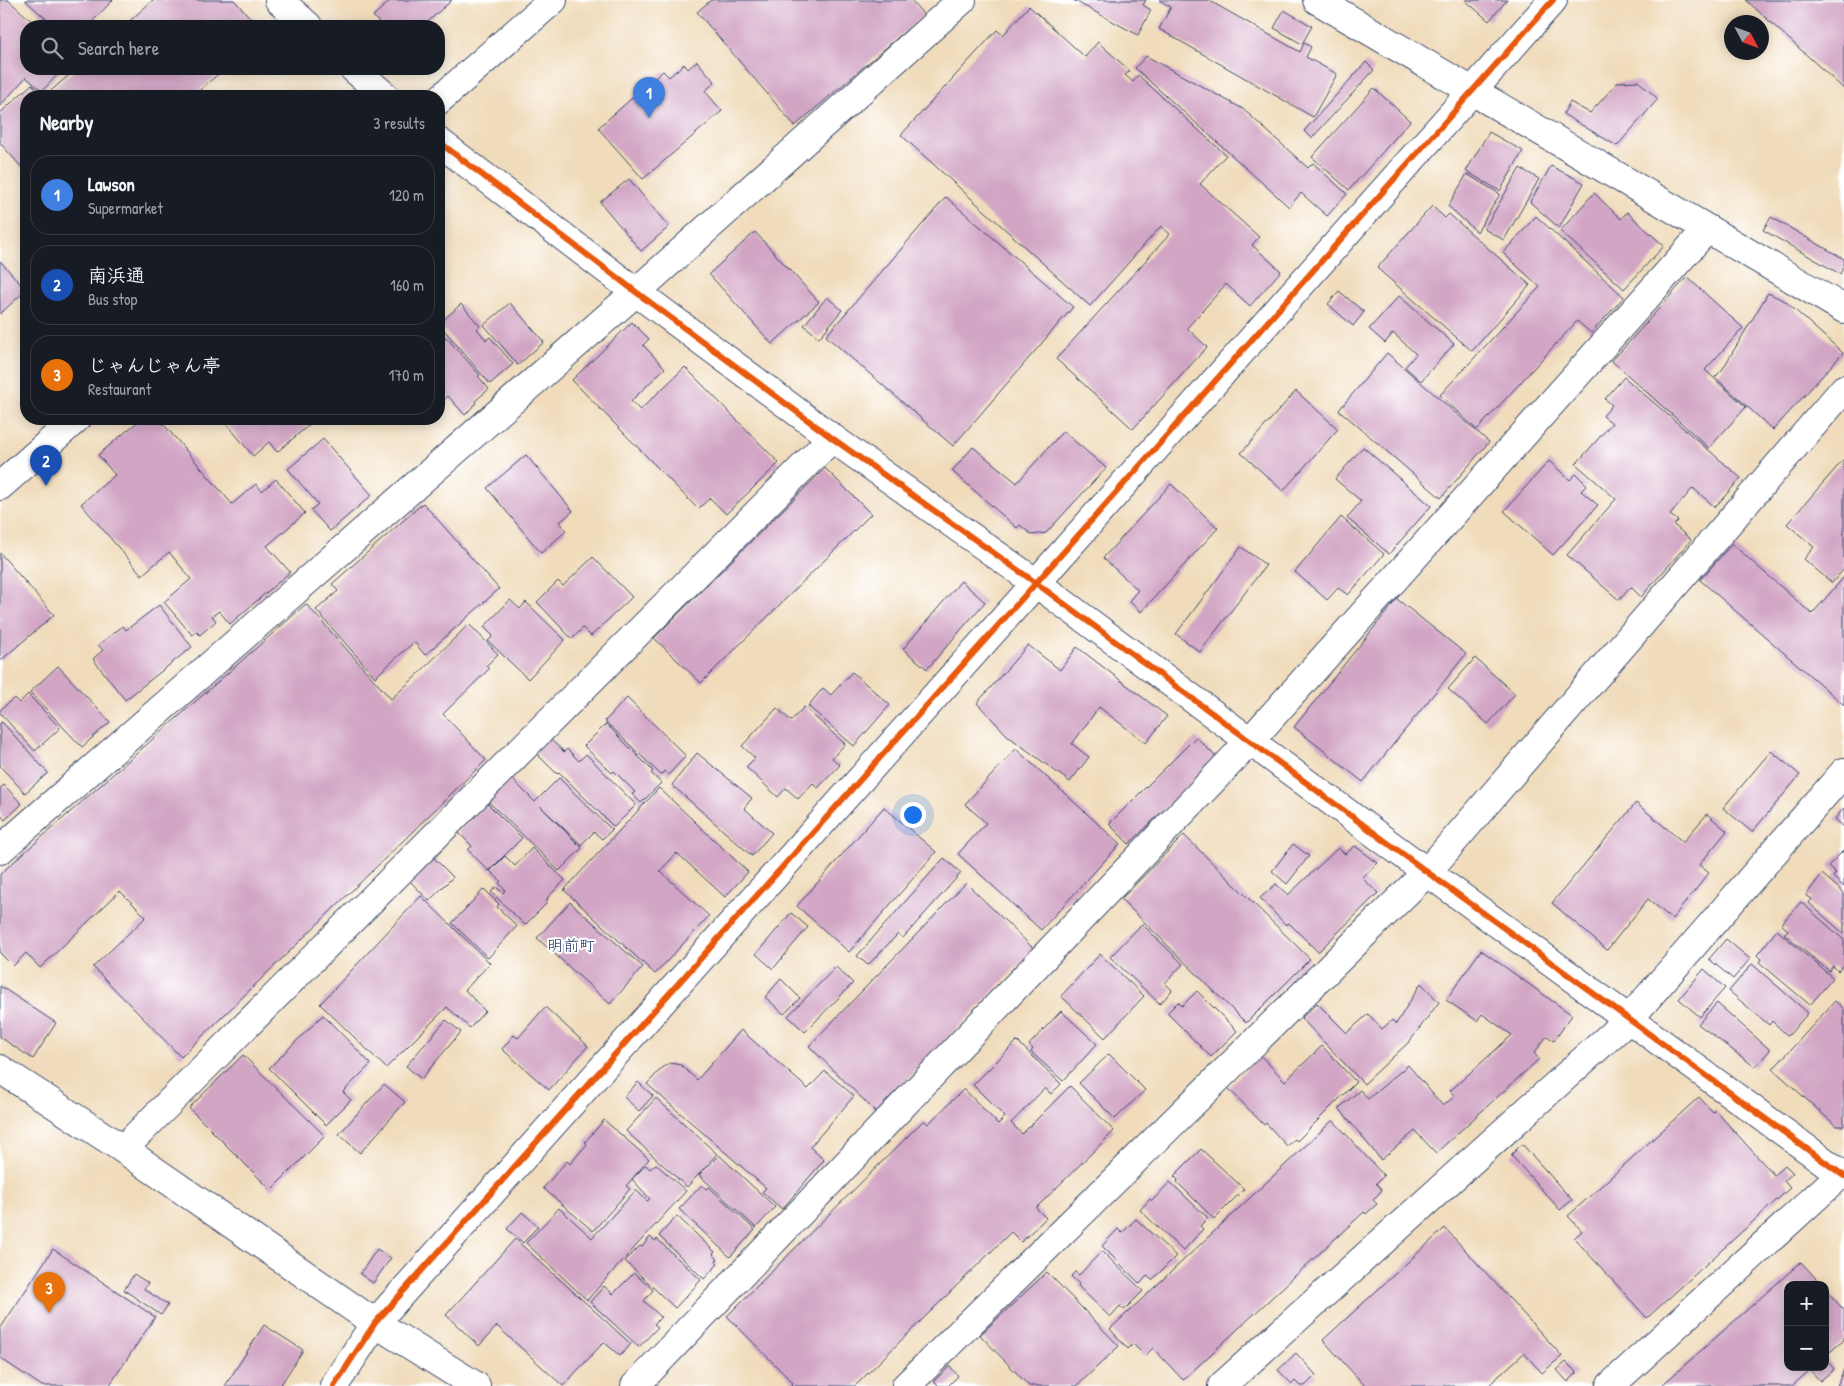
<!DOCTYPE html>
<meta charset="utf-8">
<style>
:root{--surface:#171b24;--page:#242831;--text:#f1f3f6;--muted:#9ea1a6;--line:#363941;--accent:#d1495b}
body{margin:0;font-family:"Patrick Hand","Klee One",sans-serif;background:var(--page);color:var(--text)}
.controls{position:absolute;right:15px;bottom:15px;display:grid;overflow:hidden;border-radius:10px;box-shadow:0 2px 12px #0003}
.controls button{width:45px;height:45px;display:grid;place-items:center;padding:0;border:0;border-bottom:1px solid var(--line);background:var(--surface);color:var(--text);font:25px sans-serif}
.compass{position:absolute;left:1724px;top:15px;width:45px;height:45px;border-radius:50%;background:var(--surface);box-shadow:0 2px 12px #0003;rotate:131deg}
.you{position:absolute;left:912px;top:814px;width:18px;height:18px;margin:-12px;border:4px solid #fff;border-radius:50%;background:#1a73e8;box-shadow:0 0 0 8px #1a73e833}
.badge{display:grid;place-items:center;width:32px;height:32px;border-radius:50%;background:var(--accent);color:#fff;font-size:16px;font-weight:700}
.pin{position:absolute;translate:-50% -41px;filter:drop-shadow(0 1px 2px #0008)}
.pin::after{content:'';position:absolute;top:26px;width:18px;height:15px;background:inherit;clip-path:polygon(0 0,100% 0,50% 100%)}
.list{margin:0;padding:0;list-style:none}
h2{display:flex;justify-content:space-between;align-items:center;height:65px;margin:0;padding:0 20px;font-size:21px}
h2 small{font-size:16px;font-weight:400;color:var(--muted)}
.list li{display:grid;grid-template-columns:32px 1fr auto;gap:15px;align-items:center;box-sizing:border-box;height:80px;margin:0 10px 10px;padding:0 10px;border:1px solid var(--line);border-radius:20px}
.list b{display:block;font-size:19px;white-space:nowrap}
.list p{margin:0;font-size:16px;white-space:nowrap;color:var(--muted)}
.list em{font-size:16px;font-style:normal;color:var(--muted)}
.icon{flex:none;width:28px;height:28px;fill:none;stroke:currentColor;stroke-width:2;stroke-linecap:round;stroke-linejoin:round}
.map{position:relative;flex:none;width:1844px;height:1386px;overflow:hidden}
.search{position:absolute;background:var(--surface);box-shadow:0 2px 12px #0003;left:20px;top:20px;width:425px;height:55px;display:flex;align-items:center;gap:12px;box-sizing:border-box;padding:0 18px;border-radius:20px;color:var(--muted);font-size:19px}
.panel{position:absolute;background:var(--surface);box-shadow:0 2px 12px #0003;left:20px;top:90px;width:425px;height:335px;border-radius:20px}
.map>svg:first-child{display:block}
</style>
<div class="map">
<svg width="1844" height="1386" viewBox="0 0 1844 1386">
<rect width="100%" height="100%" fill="#fff"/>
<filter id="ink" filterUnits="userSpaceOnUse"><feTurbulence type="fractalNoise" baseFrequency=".02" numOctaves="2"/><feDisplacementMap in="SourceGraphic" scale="10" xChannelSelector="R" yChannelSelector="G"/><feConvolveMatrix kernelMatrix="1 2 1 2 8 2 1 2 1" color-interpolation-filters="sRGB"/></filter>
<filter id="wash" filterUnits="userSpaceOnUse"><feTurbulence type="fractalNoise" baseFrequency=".0096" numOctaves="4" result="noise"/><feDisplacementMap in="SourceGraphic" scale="20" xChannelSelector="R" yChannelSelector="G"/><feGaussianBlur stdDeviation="1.12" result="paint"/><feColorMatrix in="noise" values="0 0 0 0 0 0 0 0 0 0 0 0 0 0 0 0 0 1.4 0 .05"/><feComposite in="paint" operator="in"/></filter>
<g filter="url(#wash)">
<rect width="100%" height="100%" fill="#f0dcbb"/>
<g id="blocks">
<g fill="#d2a5c5">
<path d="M0,0H8L37,26H26V69H63L42,91L26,77L0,106Z"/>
<path d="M25,0H113L88,26H54Z"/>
<path d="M153,0H234L258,26H124Z"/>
<path d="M391,0H452L423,26H382L373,16Z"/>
<path d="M711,0H911L924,15L795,126L697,12Z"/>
<path d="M1073,0H1146L1143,5L1151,10L1138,35Z"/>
<path d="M1159,0H1208L1300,52L1304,43L1311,47L1306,57L1337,74L1313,117L1159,29L1171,7Z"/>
<path d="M1465,0H1507L1489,21Z"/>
<path d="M1746,0H1844V89Z"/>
<path d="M1029,6L1085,57L1098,42L1130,71L1125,75L1133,82L1138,75L1226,155L1200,184L1259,237L1252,245L1281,271L1250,306L1226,284L1187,328L1207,347L1133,429L1056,359L1170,234L1161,226L1090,306L901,135L997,30L1003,35Z"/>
<path d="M1284,10L1312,26L1302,44L1274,28Z"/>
<path d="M1146,56L1243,109L1308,168L1313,163L1347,194L1327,216L1301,193L1289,207L1135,68Z"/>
<path d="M697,61L715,82L705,91L722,111L643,179L598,128L663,71L669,77L684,64L688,69Z"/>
<path d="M1366,62L1374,70L1312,138L1304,131Z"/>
<path d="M76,69H224L193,96H45Z"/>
<path d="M1638,81L1658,99L1617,146L1563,114L1570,102L1590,113L1618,82Z"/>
<path d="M32,84L43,96H26V172L0,143V113Z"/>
<path d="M1374,88L1410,121L1349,190L1312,157Z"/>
<path d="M1489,132L1523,151L1500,191L1466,171Z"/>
<path d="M1551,166L1584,183L1559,228L1530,202Z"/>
<path d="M1520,168L1539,179L1504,240L1484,229Z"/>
<path d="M1467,174L1500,194L1477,232L1448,206Z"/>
<path d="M629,179L669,227L641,251L600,202Z"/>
<path d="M1594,193L1621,219L1627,212L1664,246L1624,289L1560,231Z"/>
<path d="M946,197L1073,307L953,446L826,336Z"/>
<path d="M1432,206L1445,218L1449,214L1530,285L1472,351L1377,268Z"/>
<path d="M1536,216L1624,297L1591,333L1577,321L1477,430L1440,395L1540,287L1503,253Z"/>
<path d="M1771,217L1844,259V266L1840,274L1763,230Z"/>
<path d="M755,232L819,302L772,344L709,274Z"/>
<path d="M0,261L26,290L0,314Z"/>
<path d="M1687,277L1743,328L1705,370L1746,407L1709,448L1612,361Z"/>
<path d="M1339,291L1364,312L1353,326L1328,304Z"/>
<path d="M1768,293L1785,301L1843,353L1773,430L1715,377L1722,370Z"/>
<path d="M1399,296L1454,344L1421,381L1405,367L1416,354L1393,333L1385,343L1369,329Z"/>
<path d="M827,297L842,310L819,338L804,325Z"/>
<path d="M510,303L544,342L518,365L484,325Z"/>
<path d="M461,304L480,326L477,329L486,340L490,337L513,364L490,384L439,324Z"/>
<path d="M632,322L649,339L643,345L665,368L631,401L640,410L685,367L779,463L726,514L710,498L698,509L572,380Z"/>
<path d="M442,336L444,339L446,337L480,375L478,376L489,389L475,401L476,403L465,415L448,396L439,405V338Z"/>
<path d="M1387,353L1489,442L1441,498L1339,410Z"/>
<path d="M1624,377L1741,478L1715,507L1693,488L1670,515L1678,521L1674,525L1691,540L1641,597L1631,587L1619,600L1567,555L1616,499L1576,464L1612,423L1603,416L1612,405L1605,399Z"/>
<path d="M1296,391L1338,429L1283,491L1241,453Z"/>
<path d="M141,419H159L232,504L256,484L262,491L276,479L305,513L267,546L290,572L230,624L219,611L212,616L216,621L200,635L197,632L192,635L164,602L191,579L169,552L142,575L81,504L115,475L98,455Z"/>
<path d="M223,419H316L277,452L269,442L253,456Z"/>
<path d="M1063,431L1106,468L1046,533L1032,535L1020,525L1017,528L952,471L973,447L1017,483Z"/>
<path d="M323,439L372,495L330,531L311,510L318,504L288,469Z"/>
<path d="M1363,447L1431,506L1389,554L1347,518L1361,501L1335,479Z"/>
<path d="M526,455L573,511L560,522L566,531L541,553L487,488Z"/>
<path d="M1844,459V569L1832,583L1804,559L1814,547L1787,524Z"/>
<path d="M1549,461L1570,480L1576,474L1587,485L1581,491L1598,505L1553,555L1504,511Z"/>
<path d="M825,468L871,514L701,683L654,638Z"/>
<path d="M1171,484L1218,528L1141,612L1129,601L1138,590L1103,558Z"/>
<path d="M423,503L499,589L425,655L414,642L375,677L316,610L338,591L332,584Z"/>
<path d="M1341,517L1384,554L1348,595L1338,588L1327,600L1295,572Z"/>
<path d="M1732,544L1812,614L1844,577V705L1700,580Z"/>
<path d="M1241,547L1266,565L1200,652L1176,634Z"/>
<path d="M0,553L54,615L0,661Z"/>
<path d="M593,557L632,597L591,636L583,628L572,639L537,602L558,581L563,586Z"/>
<path d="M961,581L985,602L927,669L903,649Z"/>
<path d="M1397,599L1466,654L1363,782L1294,727Z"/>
<path d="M510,600L520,609L526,602L565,640L528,679L488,641L493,636L484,627Z"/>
<path d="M306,604L391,699L411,681L469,624L498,654L486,666L489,669L443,714L486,760L181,1057L93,967L146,917L120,891L40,968L26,953L13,966L0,953V874Z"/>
<path d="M159,605L192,647L125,700L93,659L103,650L98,645L123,626L126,630Z"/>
<path d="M1028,645L1060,670L1077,647L1167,716L1146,743L1099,707L1072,744L1089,757L1070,782L1008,736L977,703Z"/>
<path d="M1475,658L1515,694L1488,724L1448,689Z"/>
<path d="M58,666L110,722L82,747L30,692Z"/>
<path d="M852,672L890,705L854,746L808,706L823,688L831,695Z"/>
<path d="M28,694L60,728L35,751L0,713V710L14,698L19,703Z"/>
<path d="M627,698L686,756L668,775L664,771L661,775L605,721Z"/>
<path d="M804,707L845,744L832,758L840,765L818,788L813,783L798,799L786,788L778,797L746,767L755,758L742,746L777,708L791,721Z"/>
<path d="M2,722L48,773L25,793L0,766V723Z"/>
<path d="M606,724L653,771L651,773L661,783L641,803L632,794L635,792L614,771L612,773L584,746Z"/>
<path d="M1196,737L1217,758L1129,844L1109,824Z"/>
<path d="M549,738L564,752L567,749L579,761L586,754L636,805L614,827L559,772L557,774L535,752Z"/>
<path d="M1016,749L1120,844L1041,930L958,854L986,823L965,804Z"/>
<path d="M1771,751L1800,775L1752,832L1723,808Z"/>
<path d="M697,753L752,798L744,808L772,833L752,856L672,785Z"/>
<path d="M511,778L535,802L559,778L612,830L602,839L594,832L581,845L540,806L582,848L559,871L488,801Z"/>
<path d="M4,785L22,804L5,820L0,814V788Z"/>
<path d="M659,788L748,872L725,897L677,853L660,871L709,916L655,974L564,890Z"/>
<path d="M487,803L522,838L489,871L468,850L472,846L458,832Z"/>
<path d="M1636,803L1683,842L1707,814L1727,831L1699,865L1709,873L1672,919L1648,899L1607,950L1552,903Z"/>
<path d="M884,807L936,852L849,952L797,906Z"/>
<path d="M1844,808V827L1835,819Z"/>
<path d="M1184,835L1310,959L1246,1023L1121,899Z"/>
<path d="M1293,844L1309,856L1287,884L1272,871Z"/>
<path d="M1355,846L1378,863L1362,878L1378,893L1318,952L1289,923L1286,925L1260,898L1276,884L1288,895L1338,848L1345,854Z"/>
<path d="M532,848L565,880L548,897L546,904L525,925L491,892L496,887L503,893L505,890L499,883L501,881L490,871L505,856L515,866Z"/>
<path d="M1844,850V887L1833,877L1836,873L1828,866Z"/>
<path d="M432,856L453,877L429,901L409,880Z"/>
<path d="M944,858L961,873L903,938L898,934L868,965L857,956Z"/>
<path d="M1822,874L1844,893V934L1809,903L1812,899L1806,895Z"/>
<path d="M966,883L1034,949L876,1112L809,1046Z"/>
<path d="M484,889L499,904L497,907L517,926L488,958L452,923Z"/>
<path d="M421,896L490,963L465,990L485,1011L470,1028L447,1007L386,1068L320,1004Z"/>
<path d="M570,902L643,967L610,1004L537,938Z"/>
<path d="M1801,902L1844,940V965L1838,971L1833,966L1829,971L1784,934L1788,930L1781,924Z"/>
<path d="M791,913L808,927L773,969L756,954Z"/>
<path d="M1142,924L1183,964L1165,983L1172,990L1160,1004L1110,957Z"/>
<path d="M1777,930L1833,978L1810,1005L1759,962L1761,959L1757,955Z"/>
<path d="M1726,939L1750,959L1733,979L1709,959Z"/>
<path d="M1481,950L1572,1015L1554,1041L1547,1036L1534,1053L1539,1059L1436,1153L1415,1131L1381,1160L1339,1108L1360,1090L1368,1099L1408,1065L1443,1106L1455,1096L1450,1091L1512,1035L1482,1014L1477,1021L1446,1000Z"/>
<path d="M1100,954L1144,996L1105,1038L1061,996Z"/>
<path d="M1752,964L1808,1013L1788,1036L1772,1021L1769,1025L1729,991Z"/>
<path d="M836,967L853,983L805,1032L788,1016Z"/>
<path d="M1704,969L1725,988L1700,1017L1679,999Z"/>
<path d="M781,979L800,998L784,1014L765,997Z"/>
<path d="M1421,983L1439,1002L1410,1041L1364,1084L1301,1018L1317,1003L1347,1033L1368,1014L1382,1029L1392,1020L1396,1024Z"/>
<path d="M0,986L56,1023L33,1059L0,1037Z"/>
<path d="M1197,991L1237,1031L1211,1057L1167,1013L1178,1002L1182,1006Z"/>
<path d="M1835,1001L1844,1009V1126H1836L1773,1069Z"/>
<path d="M1717,1003L1770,1050L1755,1067L1698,1024Z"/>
<path d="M545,1007L588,1046L549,1090L502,1049L514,1035L518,1038Z"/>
<path d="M1061,1011L1097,1044L1063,1081L1031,1052L1033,1049L1029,1045Z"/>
<path d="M323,1015L371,1064L343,1092L351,1100L326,1125L269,1068Z"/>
<path d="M446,1020L461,1032L421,1079L406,1066Z"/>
<path d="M741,1030L808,1089L825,1071L854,1096L810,1147L824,1160L782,1209L762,1192L766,1188L647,1084L663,1067L670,1063L681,1065L697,1080Z"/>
<path d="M1017,1041L1061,1084L1051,1094L1045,1088L1011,1123L1022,1134L1070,1086L1114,1131L1036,1208L1046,1218L1021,1242L1011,1232L855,1386H790L793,1383L727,1316L924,1120L928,1124L964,1089L998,1124L1005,1117L973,1085Z"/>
<path d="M1322,1046L1356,1082L1297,1141L1295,1139L1287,1146L1266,1123L1264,1125L1228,1088L1260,1055L1285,1081Z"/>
<path d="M1109,1054L1145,1090L1115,1119L1079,1083Z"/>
<path d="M243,1055L325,1136L271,1190L189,1108Z"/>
<path d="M638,1082L653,1096L639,1111L624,1097Z"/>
<path d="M384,1084L405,1102L360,1153L339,1134Z"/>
<path d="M1699,1097L1713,1112L1715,1110L1774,1175L1785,1165L1793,1173L1784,1181L1790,1188L1647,1318L1574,1238L1582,1231L1568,1216Z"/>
<path d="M656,1098L717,1154L687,1187L626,1131Z"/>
<path d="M604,1120L649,1159L626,1186L630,1189L593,1231L543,1188L567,1161L570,1164L587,1144L585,1142Z"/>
<path d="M1333,1120L1384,1176L1376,1183L1382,1190L1373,1200L1377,1204L1366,1214L1364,1212L1183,1380L1153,1348L1145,1356L1133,1344L1128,1349L1110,1329Z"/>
<path d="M1522,1144L1572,1200L1560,1210L1511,1155Z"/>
<path d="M1201,1149L1244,1189L1214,1219L1177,1182L1178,1180L1174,1176Z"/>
<path d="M719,1155L775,1207L756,1228L699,1175Z"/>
<path d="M656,1164L686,1191L587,1300L526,1243L559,1208L592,1238L636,1190L647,1201L650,1199L632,1179L646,1165L650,1169Z"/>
<path d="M1170,1182L1208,1218L1200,1226L1203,1229L1183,1251L1140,1210L1150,1199L1152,1201Z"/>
<path d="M702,1185L707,1189L709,1187L755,1230L730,1257L679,1209Z"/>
<path d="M522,1212L538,1226L523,1243L507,1229Z"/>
<path d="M677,1216L715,1252L713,1254L718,1260L716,1261L718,1264L704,1279L659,1236Z"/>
<path d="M1136,1219L1176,1256L1152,1280L1147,1276L1140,1284L1102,1246L1118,1229L1122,1233Z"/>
<path d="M1445,1228L1562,1356L1542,1373L1524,1353L1488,1386H1365L1323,1340Z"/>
<path d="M650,1237L655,1241L657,1239L701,1280L675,1308L625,1261L640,1246L642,1247Z"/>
<path d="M515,1239L631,1344L620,1356L604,1342L563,1386L497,1326L479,1346L446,1315Z"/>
<path d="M53,1249L155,1317L109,1386H42L0,1358V1329Z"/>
<path d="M377,1249L391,1258L373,1283L360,1274Z"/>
<path d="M1102,1251L1143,1291L1124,1310L1120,1306L1110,1317L1078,1286L1079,1284L1071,1276L1075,1272L1079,1275Z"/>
<path d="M1801,1262L1822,1285H1788V1367H1825V1358L1834,1369L1820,1381L1810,1370L1792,1386H1661Z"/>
<path d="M1047,1272L1119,1346L1077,1386H1029L980,1335Z"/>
<path d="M634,1273L653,1290L644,1301L661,1317L654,1324L658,1327L639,1347L590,1302L604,1286L613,1294Z"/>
<path d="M134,1274L148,1283L144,1289L168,1305L161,1315L124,1290Z"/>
<path d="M1825,1289L1844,1310V1340L1825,1356Z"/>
<path d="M264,1325L303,1350L280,1386H225Z"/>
<path d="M1296,1353L1316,1375L1305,1386H1300L1295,1381L1292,1384L1278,1370Z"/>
<path d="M1566,1362L1577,1373L1568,1382L1557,1370Z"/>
<path d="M950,1366L958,1376L948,1386H939L934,1381Z"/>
<path d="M1844,1369V1386H1837Z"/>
</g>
</g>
</g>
<g filter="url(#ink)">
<use href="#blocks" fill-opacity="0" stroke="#3b496c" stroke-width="1"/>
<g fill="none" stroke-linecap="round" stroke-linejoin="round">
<defs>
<g id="minor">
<path d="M279,0L308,26"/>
<path d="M1317,0L1844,309"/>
<path d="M354,69L385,96"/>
<path d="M0,850L636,292L962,0"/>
<path d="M0,1069L123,1149L375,1323L476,1386"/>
<path d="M123,1149L832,438"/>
<path d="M635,1386L1250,741L1707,229"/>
<path d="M906,1386L1427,872L1844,389"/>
<path d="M1222,1386L1629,1019L1844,772"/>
</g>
<g id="tertiary">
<path d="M439,100L553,0"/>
<path d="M439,142L636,292L832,438L1036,583L1427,872L1844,1176"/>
<path d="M0,486L76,419"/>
<path d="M334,1386L375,1323L1036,583L1553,0"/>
<path d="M1610,1386L1841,1174"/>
</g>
</defs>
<use href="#minor" stroke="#3b496c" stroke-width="30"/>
<use href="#tertiary" stroke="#3b496c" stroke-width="30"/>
<use href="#minor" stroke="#fff" stroke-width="28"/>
<use href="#tertiary" stroke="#fff" stroke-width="28"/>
<defs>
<g id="cycleway">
<path d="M439,142L636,292L832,438L1036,583L1427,872L1844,1176"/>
<path d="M334,1386L375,1323L1036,583L1553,0"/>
</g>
</defs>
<use href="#cycleway" stroke="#fff" stroke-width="9"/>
<use href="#cycleway" stroke="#e8590c" stroke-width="6"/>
</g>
</g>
<g text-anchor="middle" stroke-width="4" stroke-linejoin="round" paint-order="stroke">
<g font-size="16" fill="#1b2f5e" stroke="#fff">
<text x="571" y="951">明前町</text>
</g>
</g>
</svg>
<div class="controls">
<button>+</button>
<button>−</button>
</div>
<svg class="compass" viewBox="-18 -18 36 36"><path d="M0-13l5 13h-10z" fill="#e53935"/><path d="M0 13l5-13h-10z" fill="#9ea1a6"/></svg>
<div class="you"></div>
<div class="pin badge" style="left:649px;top:118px;background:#3f7fe0">1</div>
<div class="pin badge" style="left:46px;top:486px;background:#1a4fb4">2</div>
<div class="pin badge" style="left:49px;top:1313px;background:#e8710a">3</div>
<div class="search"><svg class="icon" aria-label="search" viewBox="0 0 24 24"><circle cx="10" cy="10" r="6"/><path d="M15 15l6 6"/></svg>Search here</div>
<section class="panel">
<h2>Nearby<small>3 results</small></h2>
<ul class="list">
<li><span class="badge" style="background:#3f7fe0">1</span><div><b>Lawson</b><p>Supermarket</p></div><em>120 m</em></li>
<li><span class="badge" style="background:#1a4fb4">2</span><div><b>南浜通</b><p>Bus stop</p></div><em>160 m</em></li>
<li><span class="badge" style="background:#e8710a">3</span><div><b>じゃんじゃん亭</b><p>Restaurant</p></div><em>170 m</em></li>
</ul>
</section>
</div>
